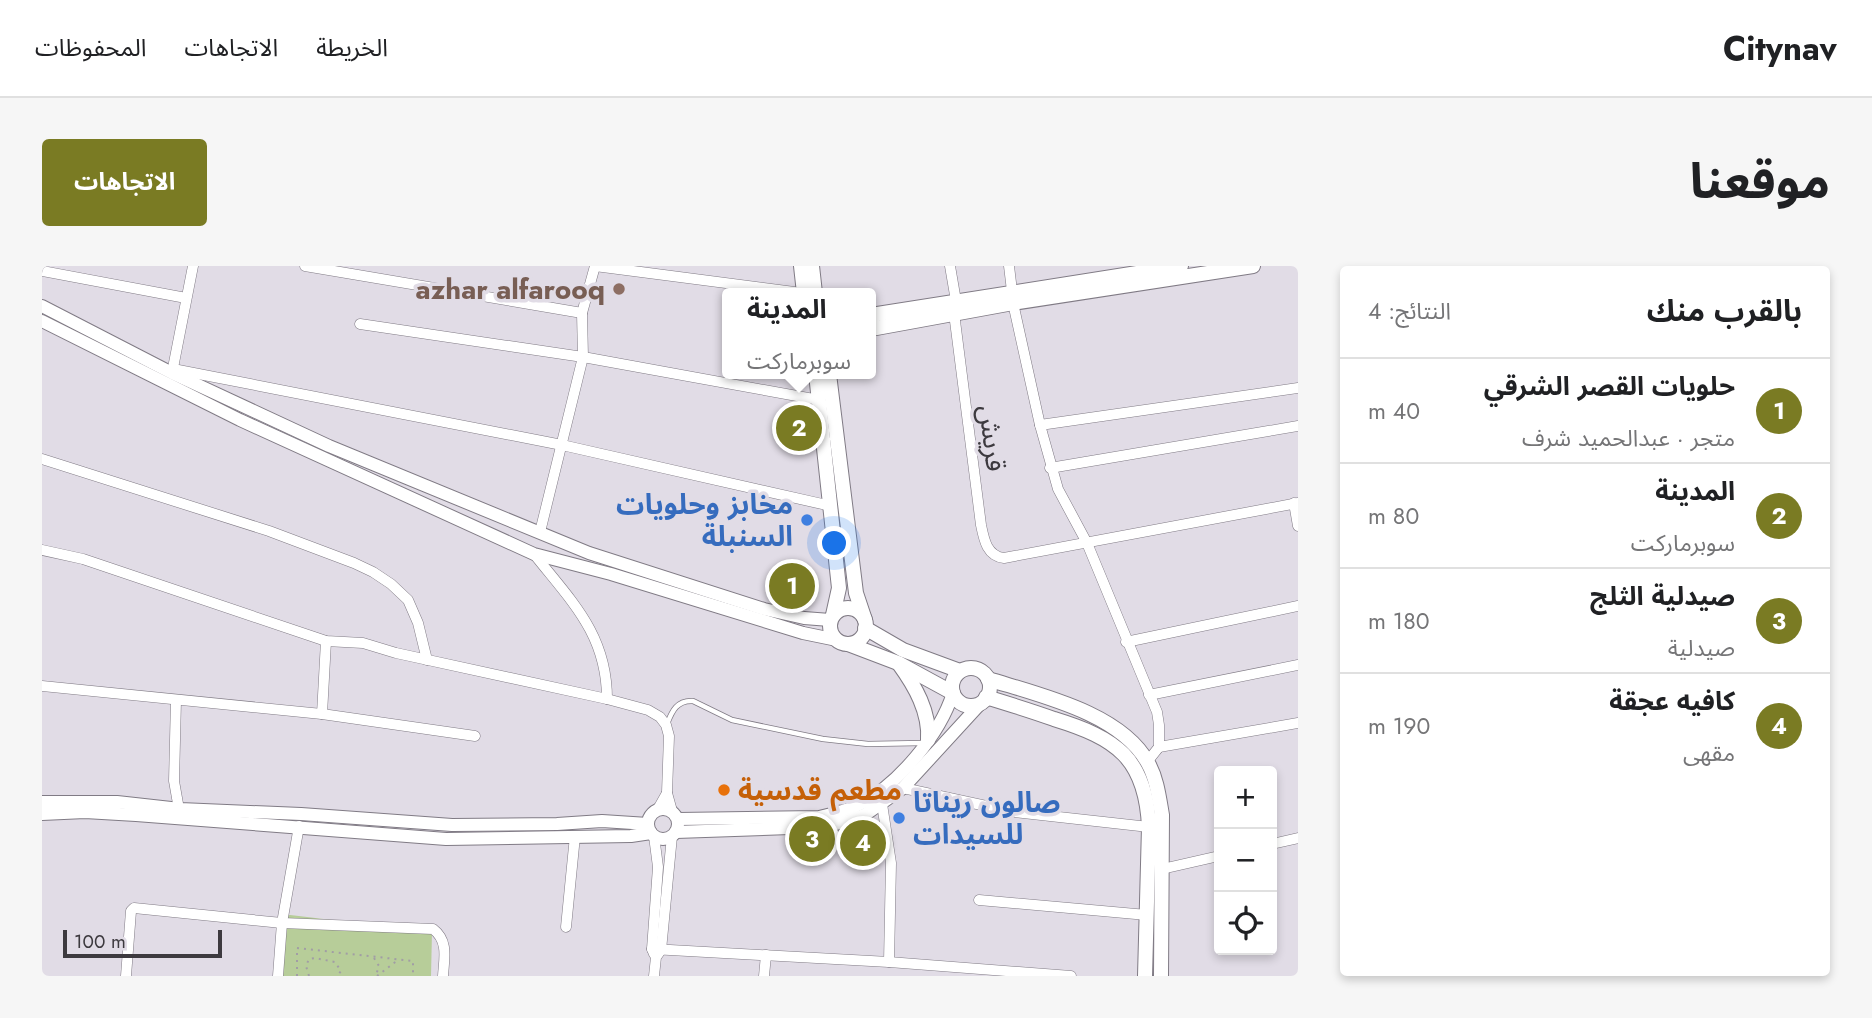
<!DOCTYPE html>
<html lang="ar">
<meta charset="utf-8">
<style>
:root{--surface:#fff;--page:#f6f6f6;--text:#202124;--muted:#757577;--line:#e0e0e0;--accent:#7a7b23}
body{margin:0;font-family:Jost,"Noto Sans Arabic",sans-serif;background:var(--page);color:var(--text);direction:rtl}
.controls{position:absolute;right:21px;bottom:21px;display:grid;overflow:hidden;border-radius:7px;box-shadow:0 4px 10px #0003}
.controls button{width:63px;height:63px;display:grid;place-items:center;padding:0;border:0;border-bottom:2px solid var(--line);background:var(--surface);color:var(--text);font:35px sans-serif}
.scale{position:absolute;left:21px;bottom:18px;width:159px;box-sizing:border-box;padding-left:7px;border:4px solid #3d3a3f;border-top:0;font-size:19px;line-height:24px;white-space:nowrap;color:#3d3a3f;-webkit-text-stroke:5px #e1dce6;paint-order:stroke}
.you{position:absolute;left:793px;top:278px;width:24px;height:24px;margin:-18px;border:5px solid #fff;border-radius:50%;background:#1a73e8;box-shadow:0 0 0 10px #1a73e833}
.badge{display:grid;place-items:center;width:46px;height:46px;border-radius:50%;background:var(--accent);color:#fff;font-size:23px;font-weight:700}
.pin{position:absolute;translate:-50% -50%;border:4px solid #fff;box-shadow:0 2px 7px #0006}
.popup{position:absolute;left:680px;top:22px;width:154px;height:91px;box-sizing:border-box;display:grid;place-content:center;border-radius:7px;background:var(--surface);filter:drop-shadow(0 2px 5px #0005);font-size:23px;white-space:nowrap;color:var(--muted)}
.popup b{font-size:26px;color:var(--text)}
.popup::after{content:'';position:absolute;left:50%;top:100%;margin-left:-14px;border:14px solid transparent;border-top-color:var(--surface)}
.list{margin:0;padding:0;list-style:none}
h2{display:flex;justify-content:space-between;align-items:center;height:91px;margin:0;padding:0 28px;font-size:30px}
h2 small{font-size:23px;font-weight:400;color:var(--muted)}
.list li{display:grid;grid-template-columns:46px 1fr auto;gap:21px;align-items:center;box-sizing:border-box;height:105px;padding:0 28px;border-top:2px solid var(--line)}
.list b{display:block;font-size:26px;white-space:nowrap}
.list p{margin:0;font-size:23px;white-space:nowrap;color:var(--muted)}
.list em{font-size:23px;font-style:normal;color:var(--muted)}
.icon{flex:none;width:38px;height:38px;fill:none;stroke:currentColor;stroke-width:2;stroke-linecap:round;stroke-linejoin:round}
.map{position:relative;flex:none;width:1256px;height:710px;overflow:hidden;direction:ltr;border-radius:7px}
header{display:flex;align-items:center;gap:42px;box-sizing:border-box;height:98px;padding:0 35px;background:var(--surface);border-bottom:2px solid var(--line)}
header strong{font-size:33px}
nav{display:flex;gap:38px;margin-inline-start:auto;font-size:24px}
.intro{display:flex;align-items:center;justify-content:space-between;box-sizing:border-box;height:168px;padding:0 42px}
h1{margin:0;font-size:49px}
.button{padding:18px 32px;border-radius:7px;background:var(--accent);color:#fff;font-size:24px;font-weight:700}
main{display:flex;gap:42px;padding:0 42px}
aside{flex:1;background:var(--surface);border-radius:7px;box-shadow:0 4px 10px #0003}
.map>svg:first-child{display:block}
</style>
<header>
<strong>Citynav</strong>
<nav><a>الخريطة</a><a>الاتجاهات</a><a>المحفوظات</a></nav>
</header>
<div class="intro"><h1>موقعنا</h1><a class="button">الاتجاهات</a></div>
<main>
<aside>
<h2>بالقرب منك<small>النتائج: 4</small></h2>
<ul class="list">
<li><span class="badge">1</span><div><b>حلويات القصر الشرقي</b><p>متجر · عبدالحميد شرف</p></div><em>40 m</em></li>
<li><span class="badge">2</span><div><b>المدينة</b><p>سوبرماركت</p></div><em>80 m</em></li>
<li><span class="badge">3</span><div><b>صيدلية الثلج</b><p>صيدلية</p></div><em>180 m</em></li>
<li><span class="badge">4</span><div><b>كافيه عجقة</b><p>مقهى</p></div><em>190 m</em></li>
</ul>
</aside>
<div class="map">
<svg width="1256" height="710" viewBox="0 0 1256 710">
<rect width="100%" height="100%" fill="#e1dce6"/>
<path fill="#b7cd99" d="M240,648L390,666L389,710H236Z"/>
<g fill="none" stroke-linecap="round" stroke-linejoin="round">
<defs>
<path id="service" d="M625,458C630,445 635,434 651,435L690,454L781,473L826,478L880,477"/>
<g id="minor">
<path d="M263,0L540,47"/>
<path d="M553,0L760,27"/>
<path d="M908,0L914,35"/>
<path d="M967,0L970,25"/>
<path d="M0,5L144,32"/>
<path d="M971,37L998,159L1016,223L1045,277L1115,446L1117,459V481L1105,496"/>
<path d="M912,47L939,259C942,274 945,290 962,292L1256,237"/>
<path d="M318,58L541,91L777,134"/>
<path d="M131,103L520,179L789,240"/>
<path d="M130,107L151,0"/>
<path d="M998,159L1256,122"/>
<path d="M0,193L227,265L312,297L331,306L349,318L366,334L376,357L385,394"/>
<path d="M1008,202L1256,160"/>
<path d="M1252,237L1256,260"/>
<path d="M498,266L541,91L540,47L553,0"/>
<path d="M0,284L41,293L284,375L321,377L354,387L565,433L606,444L618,451L624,459L627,470L625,527L630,545"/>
<path d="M492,288C529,335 565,368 565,433"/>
<path d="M1084,376L1256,340"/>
<path d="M0,420L280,448L433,470"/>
<path d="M1107,429L1256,399"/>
<path d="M134,434L132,515L138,549"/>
<path d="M280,448L284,375"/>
<path d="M1117,481L1256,457"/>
<path d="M861,522L972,546L1107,561"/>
<path d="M840,538L849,597L847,696"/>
<path d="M616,543L625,527"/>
<path d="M1230,578L1256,572"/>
<path d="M1120,603L1177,590"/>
<path d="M937,634L1105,649"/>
<path d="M524,661L533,570"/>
<path d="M610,683L847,696L1029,710"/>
<path d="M612,688L610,683L616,601L612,570"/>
<path d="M84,710L89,645L92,642L240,657L391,663C407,675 402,693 401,710"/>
<path d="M236,710L240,657L257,560"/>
<path d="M612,710L614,691L619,684L630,570"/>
<path d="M722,710L724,689"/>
</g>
<g id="tertiary">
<path d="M0,40L130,107L287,180L547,287L722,343L762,352L788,354"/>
<path d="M0,55L198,154L492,288L569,308L761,367L795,374"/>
<path d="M0,536H75L138,543L259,548L410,559L515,558L560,555L606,558"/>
<circle cx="621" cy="558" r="15"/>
<path d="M0,548L43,546L94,549L404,573L589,570L609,567"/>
<path d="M636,553L777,551C791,548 805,545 818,538C857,518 898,468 911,427"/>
<path d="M634,566L776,561L804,556L824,548L861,522L939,437"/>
</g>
<g id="primary">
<path d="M759,0L762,27"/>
<path d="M770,0L773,27"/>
<path d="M829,49L1139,0"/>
<path d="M829,63L971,37L1211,0"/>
<path d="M774,108L797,322L791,349"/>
<path d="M787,108L814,327L823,354"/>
<circle cx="806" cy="360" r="18"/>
<path d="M823,362L861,384L918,405"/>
<path d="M806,378L856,397L911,427"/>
<path d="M857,398C873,420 888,446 886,474"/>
<circle cx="929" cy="421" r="19"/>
<path d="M946,413C997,429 1079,447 1106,497C1115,513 1117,532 1120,549L1119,710"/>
<path d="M944,431C967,438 990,445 1012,453C1074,472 1104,492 1107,561L1103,710"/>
</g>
</defs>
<use href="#service" stroke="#807b85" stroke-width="6"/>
<use href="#minor" stroke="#807b85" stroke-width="11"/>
<use href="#tertiary" stroke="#807b85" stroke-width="14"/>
<use href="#primary" stroke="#807b85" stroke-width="16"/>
<g stroke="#a19da5" stroke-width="2" stroke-dasharray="2 5" stroke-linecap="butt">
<path d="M332,692L337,700L334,709"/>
<path d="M255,710V682L371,695V710"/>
<path d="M267,710L264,700L267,693L273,692L293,696L299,705L295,710"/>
<path d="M335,710L356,694"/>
</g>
<use href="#service" stroke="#fff" stroke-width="4.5"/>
<use href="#minor" stroke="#fff" stroke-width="10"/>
<use href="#tertiary" stroke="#fff" stroke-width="12"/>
<use href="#primary" stroke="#fff" stroke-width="14"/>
</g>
<circle fill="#8d6e63" stroke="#e1dce6" stroke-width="2.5" cx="577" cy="23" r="7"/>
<g fill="#3f7fe0" stroke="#e1dce6" stroke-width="2.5">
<circle cx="765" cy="254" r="7"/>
<circle cx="857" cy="552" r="7"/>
</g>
<circle fill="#e8710a" stroke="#e1dce6" stroke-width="2.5" cx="682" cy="524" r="7"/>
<g text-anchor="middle" stroke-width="7" stroke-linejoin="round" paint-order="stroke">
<g font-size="28" font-weight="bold" fill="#785e54" stroke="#e1dce6" text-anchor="end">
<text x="563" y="33">azhar alfarooq</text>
</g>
<g font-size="28" fill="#3d3a3f" stroke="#e1dce6">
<text transform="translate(951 172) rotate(83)" y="10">قريش</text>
</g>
<g font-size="28" font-weight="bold" fill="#366cbe" stroke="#e1dce6" text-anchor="end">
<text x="751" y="248">مخابز وحلويات<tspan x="751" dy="32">السنبلة</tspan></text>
<text x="871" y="546" text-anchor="start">صالون ريناتا<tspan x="871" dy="32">للسيدات</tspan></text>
</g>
<g font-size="28" font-weight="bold" fill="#c56008" stroke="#e1dce6" text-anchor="start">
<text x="696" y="534">مطعم قدسية</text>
</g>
</g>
</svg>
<div class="controls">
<button>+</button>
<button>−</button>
<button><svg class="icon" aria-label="locate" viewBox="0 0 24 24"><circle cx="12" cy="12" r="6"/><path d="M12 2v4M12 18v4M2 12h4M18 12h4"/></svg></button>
</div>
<div class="scale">100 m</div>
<div class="you"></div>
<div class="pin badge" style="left:750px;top:320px">1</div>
<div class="pin badge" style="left:757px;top:162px">2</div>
<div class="popup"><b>المدينة</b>سوبرماركت</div>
<div class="pin badge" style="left:770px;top:573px">3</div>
<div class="pin badge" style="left:821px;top:577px">4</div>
</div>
</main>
